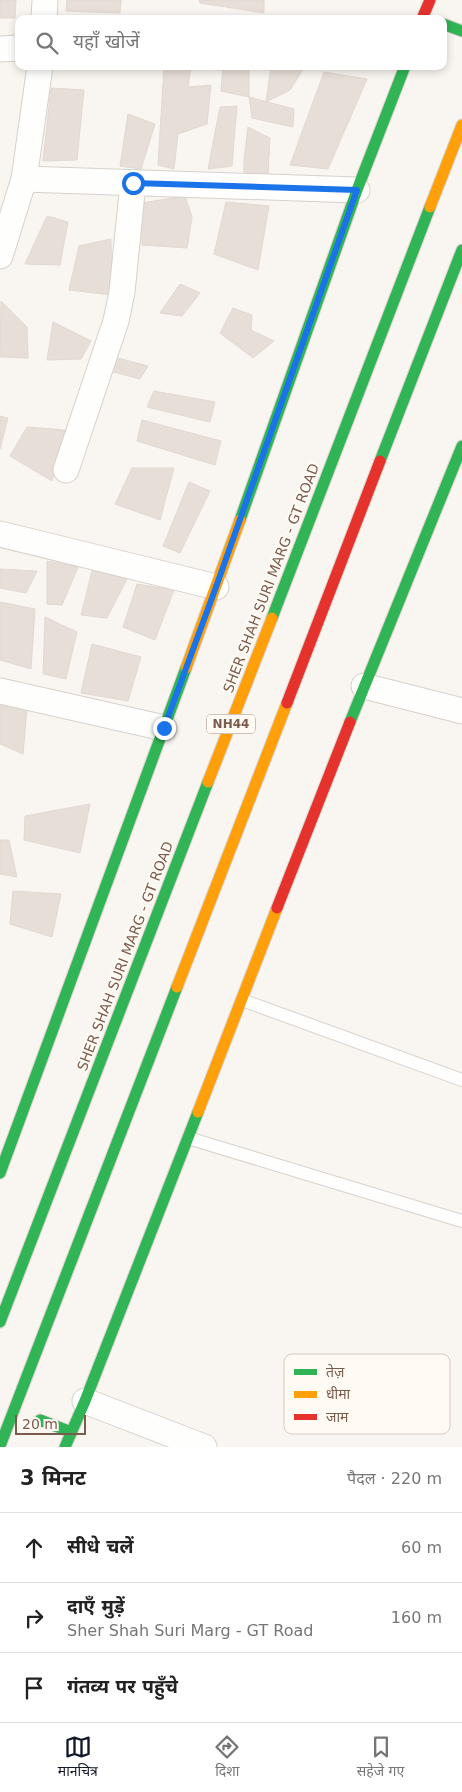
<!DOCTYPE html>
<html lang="hi">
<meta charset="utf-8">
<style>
:root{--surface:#fff;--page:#f6f6f6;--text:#222;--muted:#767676;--line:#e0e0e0;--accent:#111827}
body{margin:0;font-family:"DejaVu Sans","Noto Sans Devanagari",sans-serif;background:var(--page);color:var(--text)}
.scale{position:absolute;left:15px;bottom:12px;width:71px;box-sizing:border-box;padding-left:5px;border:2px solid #7a5c4d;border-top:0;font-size:14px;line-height:18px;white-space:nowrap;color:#7a5c4d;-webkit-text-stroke:4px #fffaf3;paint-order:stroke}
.stop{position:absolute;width:15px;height:15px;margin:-11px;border:4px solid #1a73e8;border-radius:50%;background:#fff}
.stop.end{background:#1a73e8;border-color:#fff;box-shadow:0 1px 5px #0008}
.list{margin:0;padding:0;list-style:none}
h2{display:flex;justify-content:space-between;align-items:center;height:65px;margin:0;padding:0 20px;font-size:21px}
h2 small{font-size:16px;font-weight:400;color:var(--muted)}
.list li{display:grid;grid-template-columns:32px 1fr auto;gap:15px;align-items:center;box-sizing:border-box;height:70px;padding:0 20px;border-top:1px solid var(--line)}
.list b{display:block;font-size:19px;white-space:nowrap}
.list p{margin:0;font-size:16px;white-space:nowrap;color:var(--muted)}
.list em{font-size:16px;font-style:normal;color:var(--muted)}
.icon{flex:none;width:28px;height:28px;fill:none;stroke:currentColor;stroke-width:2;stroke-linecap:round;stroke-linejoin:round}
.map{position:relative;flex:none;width:462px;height:1447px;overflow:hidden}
.search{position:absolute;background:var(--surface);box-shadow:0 2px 8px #0003;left:15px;right:15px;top:15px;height:55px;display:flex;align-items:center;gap:12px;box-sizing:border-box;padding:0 18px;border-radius:10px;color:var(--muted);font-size:19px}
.sheet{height:275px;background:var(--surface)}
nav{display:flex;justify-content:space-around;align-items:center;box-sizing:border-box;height:70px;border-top:1px solid var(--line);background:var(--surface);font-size:14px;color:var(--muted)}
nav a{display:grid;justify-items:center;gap:2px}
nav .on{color:var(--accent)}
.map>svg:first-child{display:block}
</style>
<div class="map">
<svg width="462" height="1447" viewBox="0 0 462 1447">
<rect width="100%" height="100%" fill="#f9f5f0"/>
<g fill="#e6ded7" stroke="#e2d8d2">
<path d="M0,0H16L15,18H0Z"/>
<path d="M67,0H121L120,13L66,11Z"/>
<path d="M199,0H264V13L200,3Z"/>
<path d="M164,66H191L188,87L211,85L207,124L178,134L174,169L158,165Z"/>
<path d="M223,66H249V97L221,91Z"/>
<path d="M271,66H301L304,68L290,90L266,102Z"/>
<path d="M324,72L367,79L328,169L290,165Z"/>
<path d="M51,88L84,90L77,160L43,161Z"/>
<path d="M249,97L294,109L293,127L252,118Z"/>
<path d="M237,106L232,166L208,169L220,107Z"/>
<path d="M128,114L155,124L141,169L120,166Z"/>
<path d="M248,127L270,138L268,175L244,172V160Z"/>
<path d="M185,196L192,217L187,248L142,245V203Z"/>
<path d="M226,202L269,206L258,270L214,254Z"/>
<path d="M47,216L68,222L60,265L25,264Z"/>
<path d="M111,239L112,295L69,290L79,246Z"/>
<path d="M180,284L200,293L182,316L160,313Z"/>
<path d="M1,301L27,327L28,358L0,357Z"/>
<path d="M233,308L252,315L251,330L274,341L253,358L220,333Z"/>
<path d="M53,322L91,341L81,359L47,360Z"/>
<path d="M118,358L148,366L140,379L110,371Z"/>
<path d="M154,391L215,402L210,422L147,407Z"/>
<path d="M0,416L8,418L0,449Z"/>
<path d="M142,420L221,441L215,465L137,441Z"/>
<path d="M27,427L65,430L52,481L10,456Z"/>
<path d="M132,468H174L160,520L115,504Z"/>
<path d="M189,482L210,491L180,553L163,546Z"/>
<path d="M47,561L78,567L62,605L47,604Z"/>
<path d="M93,567L128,577L107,618L81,615Z"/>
<path d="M0,569L37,571L26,593L0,588Z"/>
<path d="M137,584L174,590L155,640L123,627Z"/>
<path d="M0,602L35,609L31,669L0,660Z"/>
<path d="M45,617L77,632L66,679L43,674Z"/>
<path d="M92,644L141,657L128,701L81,693Z"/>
<path d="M0,705L27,708L23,754L0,744Z"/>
<path d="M90,804L80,853L24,840L25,816Z"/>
<path d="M0,840H9L17,877L0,874Z"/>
<path d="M13,891L61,894L52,937L10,924Z"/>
</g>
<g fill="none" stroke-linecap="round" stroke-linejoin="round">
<defs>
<g id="lane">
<path d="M242,1000L462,1080"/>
<path d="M188,1138L462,1221"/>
</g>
<g id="street">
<path d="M44,19L45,0"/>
<path d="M0,49L19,48"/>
<path d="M24,179L357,190"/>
<path d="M0,256L24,179L40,66"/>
<path d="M66,470L116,321L122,292L133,183"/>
<path d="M0,534L216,587"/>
<path d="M364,686L462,711"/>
<path d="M0,691L164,728"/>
<path d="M85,1401L204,1447"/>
</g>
<g id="fast">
<path d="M443,24L462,31"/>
<path d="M380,461L462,250"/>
<path d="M240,520L357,190L405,66"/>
<path d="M272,618L430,207"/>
<path d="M350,722L462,446"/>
<path d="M0,1173L186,668"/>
<path d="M0,1322L208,782"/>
<path d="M40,1420L71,1432"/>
<path d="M0,1446L177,987"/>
<path d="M65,1447L85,1401L198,1112"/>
</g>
<g id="slow">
<path d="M430,207L462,125"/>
<path d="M186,668L240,520"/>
<path d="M208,782L272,618"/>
<path d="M177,987L287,703"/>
<path d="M198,1112L277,908"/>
</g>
<g id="jam">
<path d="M422,19L430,0"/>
<path d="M287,703L380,461"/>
<path d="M277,908L350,722"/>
</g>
</defs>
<use href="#lane" stroke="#d7d1cb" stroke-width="14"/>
<use href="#street" stroke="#d7d1cb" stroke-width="27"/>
<use href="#fast" stroke="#d9d2cb" stroke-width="13"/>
<use href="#slow" stroke="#d9d2cb" stroke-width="13"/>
<use href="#jam" stroke="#d9d2cb" stroke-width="13"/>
<use href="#lane" stroke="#fefefd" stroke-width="12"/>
<use href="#street" stroke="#fefefd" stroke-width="25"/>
<use href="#fast" stroke="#30b455" stroke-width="11"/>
<use href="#slow" stroke="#ff9f0a" stroke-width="11"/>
<use href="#jam" stroke="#e5322d" stroke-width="11"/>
</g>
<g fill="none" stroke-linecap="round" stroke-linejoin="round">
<path stroke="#1a73e8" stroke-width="6" d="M133,183L357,190L216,587L164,728"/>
</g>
<g text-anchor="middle" stroke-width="4" stroke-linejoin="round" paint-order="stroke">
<rect fill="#fffaf3" stroke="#a28b7f" stroke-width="1" x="207" y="714.5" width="48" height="19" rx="4"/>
<g font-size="12" font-weight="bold" fill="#7a5c4d">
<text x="231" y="728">NH44</text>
</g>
<g font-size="14" fill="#7a5c4d" stroke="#fffaf3">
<text transform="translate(271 578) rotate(-69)" y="5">SHER SHAH SURI MARG - GT ROAD</text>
<text transform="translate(125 956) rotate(-69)" y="5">SHER SHAH SURI MARG - GT ROAD</text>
</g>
</g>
<rect x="284" y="1354" width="166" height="80" rx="8" fill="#fffaf3" stroke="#d7cbc1" stroke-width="1"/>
<rect x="294" y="1369" width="23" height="6" fill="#30b455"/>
<rect x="294" y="1391" width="23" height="7" fill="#ff9f0a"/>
<rect x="294" y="1414" width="23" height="6" fill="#e5322d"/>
<g font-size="14" fill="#7a5c4d">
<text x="326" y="1377">तेज़</text>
<text x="326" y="1399">धीमा</text>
<text x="326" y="1422">जाम</text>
</g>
</svg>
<div class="scale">20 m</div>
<div class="stop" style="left:133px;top:183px"></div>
<div class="stop end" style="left:164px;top:728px"></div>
<div class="search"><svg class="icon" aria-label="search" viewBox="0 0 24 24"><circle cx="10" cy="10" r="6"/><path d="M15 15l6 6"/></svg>यहाँ खोजें</div>
</div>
<section class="sheet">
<h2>3 मिनट<small>पैदल · 220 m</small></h2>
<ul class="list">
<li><svg class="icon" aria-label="ahead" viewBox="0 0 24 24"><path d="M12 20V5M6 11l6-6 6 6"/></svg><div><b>सीधे चलें</b></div><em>60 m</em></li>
<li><svg class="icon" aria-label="right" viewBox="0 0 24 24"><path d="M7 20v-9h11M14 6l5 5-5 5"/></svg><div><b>दाएँ मुड़ें</b><p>Sher Shah Suri Marg - GT Road</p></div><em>160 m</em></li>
<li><svg class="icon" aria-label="arrive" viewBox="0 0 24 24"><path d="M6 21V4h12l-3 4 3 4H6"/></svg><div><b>गंतव्य पर पहुँचे</b></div></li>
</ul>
</section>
<nav>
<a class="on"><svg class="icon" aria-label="map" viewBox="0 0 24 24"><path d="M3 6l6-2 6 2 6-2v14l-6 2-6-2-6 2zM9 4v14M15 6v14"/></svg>मानचित्र</a>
<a><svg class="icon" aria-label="directions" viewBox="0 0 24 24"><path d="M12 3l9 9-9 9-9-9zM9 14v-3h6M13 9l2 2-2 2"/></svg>दिशा</a>
<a><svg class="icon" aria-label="saved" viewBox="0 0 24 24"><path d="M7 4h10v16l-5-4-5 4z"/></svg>सहेजे गए</a>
</nav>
